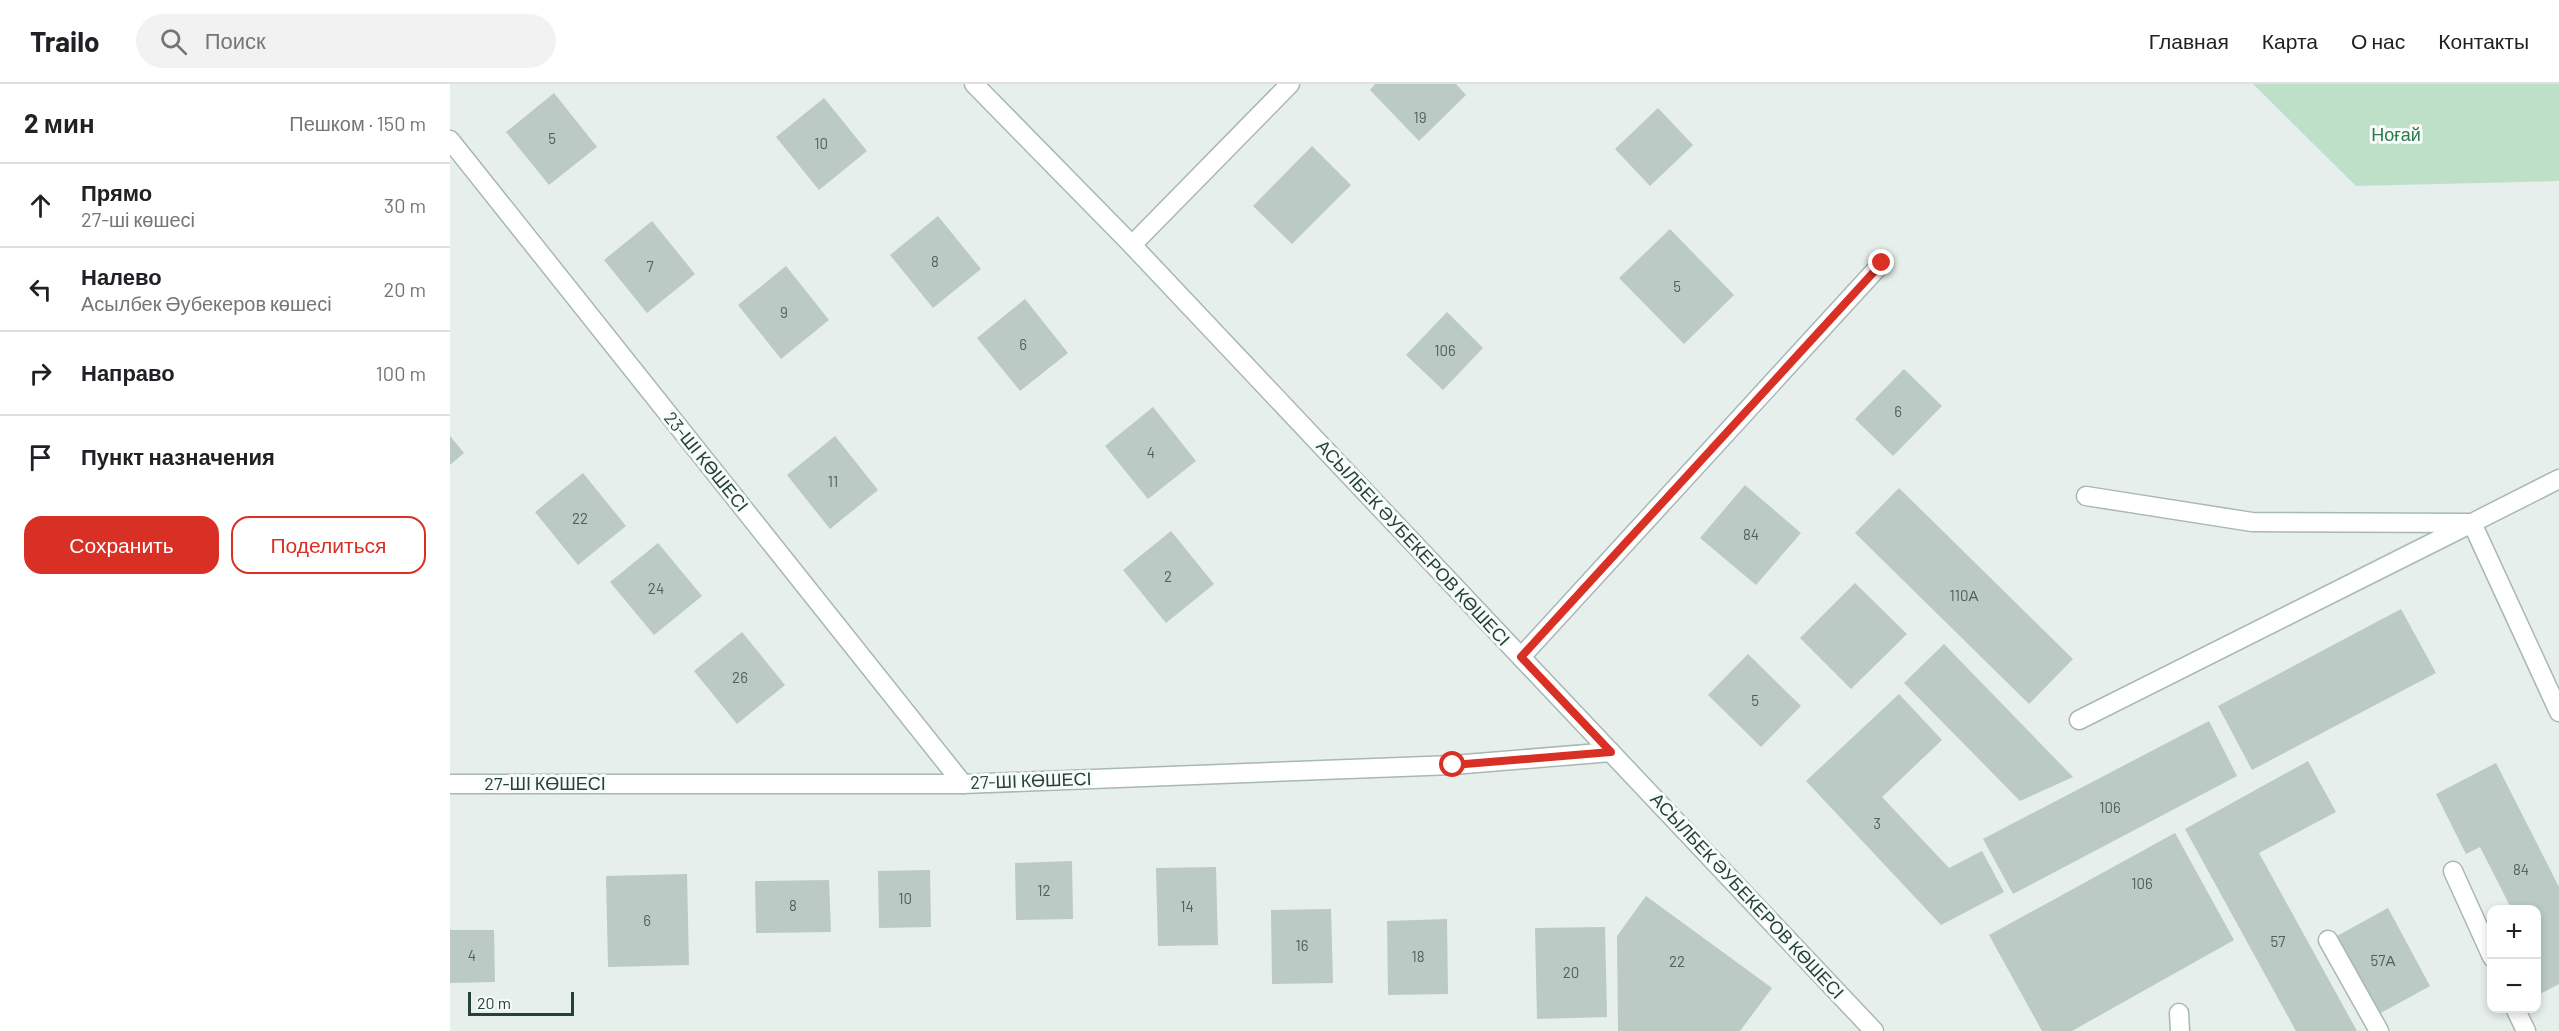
<!DOCTYPE html>
<html lang="ru">
<meta charset="utf-8">
<style>
:root{--surface:#fff;--page:#f2f2f2;--text:#202124;--muted:#757577;--line:#e0e0e0;--accent:#d93025}
body{margin:0;font-family:Barlow,sans-serif;background:var(--page);color:var(--text)}
.controls{position:absolute;right:18px;bottom:18px;display:grid;overflow:hidden;border-radius:12px;box-shadow:0 3px 9px #0003}
.controls button{width:54px;height:54px;display:grid;place-items:center;padding:0;border:0;border-bottom:2px solid var(--line);background:var(--surface);color:var(--text);font:30px sans-serif}
.scale{position:absolute;left:18px;bottom:15px;width:106px;box-sizing:border-box;padding-left:6px;border:3px solid #24423a;border-top:0;font-size:16px;line-height:21px;white-space:nowrap;color:#24423a;-webkit-text-stroke:4px #f7fbf9;paint-order:stroke}
.stop{position:absolute;width:18px;height:18px;margin:-14px;border:4px solid #d93025;border-radius:50%;background:#fff}
.stop.end{background:#d93025;border-color:#fff;box-shadow:0 2px 6px #0008}
.list{margin:0;padding:0;list-style:none}
h2{display:flex;justify-content:space-between;align-items:center;height:78px;margin:0;padding:0 24px;font-size:26px}
h2 small{font-size:20px;font-weight:400;color:var(--muted)}
.list li{display:grid;grid-template-columns:39px 1fr auto;gap:18px;align-items:center;box-sizing:border-box;height:84px;padding:0 24px;border-top:2px solid var(--line)}
.list b{display:block;font-size:22px;white-space:nowrap}
.list p{margin:0;font-size:20px;white-space:nowrap;color:var(--muted)}
.list em{font-size:20px;font-style:normal;color:var(--muted)}
.actions{display:flex;gap:12px;padding:18px 24px}
.actions a{flex:1;padding:14px 0;border:2px solid var(--accent);border-radius:18px;text-align:center;font-size:21px;color:var(--accent)}
.actions .main{background:var(--accent);color:#fff}
.icon{flex:none;width:33px;height:33px;fill:none;stroke:currentColor;stroke-width:2;stroke-linecap:round;stroke-linejoin:round}
.map{position:relative;flex:none;width:2109px;height:947px;overflow:hidden}
header{display:flex;align-items:center;gap:36px;box-sizing:border-box;height:84px;padding:0 30px;background:var(--surface);border-bottom:2px solid var(--line)}
header strong{font-size:28px}
nav{display:flex;gap:33px;margin-inline-start:auto;font-size:21px}
.search{width:420px;height:54px;background:var(--page);display:flex;align-items:center;gap:15px;box-sizing:border-box;padding:0 21px;border-radius:33px;color:var(--muted);font-size:22px}
main{display:flex}
aside{flex:1;background:var(--surface)}
.map>svg:first-child{display:block}
</style>
<header>
<strong>Trailo</strong>
<div class="search"><svg class="icon" aria-label="search" viewBox="0 0 24 24"><circle cx="10" cy="10" r="6"/><path d="M15 15l6 6"/></svg>Поиск</div>
<nav><a>Главная</a><a>Карта</a><a>О нас</a><a>Контакты</a></nav>
</header>
<main>
<aside>
<h2>2 мин<small>Пешком · 150 m</small></h2>
<ul class="list">
<li><svg class="icon" aria-label="ahead" viewBox="0 0 24 24"><path d="M12 20V5M6 11l6-6 6 6"/></svg><div><b>Прямо</b><p>27-ші көшесі</p></div><em>30 m</em></li>
<li><svg class="icon" aria-label="left" viewBox="0 0 24 24"><path d="M17 20v-9H6M10 6l-5 5 5 5"/></svg><div><b>Налево</b><p>Асылбек Әубекеров көшесі</p></div><em>20 m</em></li>
<li><svg class="icon" aria-label="right" viewBox="0 0 24 24"><path d="M7 20v-9h11M14 6l5 5-5 5"/></svg><div><b>Направо</b></div><em>100 m</em></li>
<li><svg class="icon" aria-label="arrive" viewBox="0 0 24 24"><path d="M6 21V4h12l-3 4 3 4H6"/></svg><div><b>Пункт назначения</b></div></li>
</ul>
<div class="actions"><a class="main">Сохранить</a><a>Поделиться</a></div>
</aside>
<div class="map">
<svg width="2109" height="947" viewBox="0 0 2109 947">
<rect width="100%" height="100%" fill="#e6efeb"/>
<path fill="#bfe0c8" d="M1803,0H2109V97L1906,102Z"/>
<g fill="#bbcac4">
<path d="M925,0H1006L1016,11L969,57L920,6Z"/>
<path d="M104,9L147,63L99,101L56,48Z"/>
<path d="M374,14L417,67L369,106L326,53Z"/>
<path d="M1208,24L1243,61L1200,102L1165,65Z"/>
<path d="M862,62L901,101L842,160L803,122Z"/>
<path d="M488,132L531,185L483,224L440,171Z"/>
<path d="M202,137L245,190L197,229L154,176Z"/>
<path d="M1220,145L1284,211L1234,260L1169,194Z"/>
<path d="M336,182L379,236L331,275L288,221Z"/>
<path d="M575,215L618,269L570,307L527,254Z"/>
<path d="M997,228L1033,264L993,306L956,271Z"/>
<path d="M1454,285L1492,322L1443,372L1405,335Z"/>
<path d="M703,323L746,377L698,415L655,362Z"/>
<path d="M0,352L14,369L0,381Z"/>
<path d="M385,352L428,406L380,445L337,391Z"/>
<path d="M133,389L176,442L128,481L85,428Z"/>
<path d="M1295,401L1351,449L1306,501L1250,454Z"/>
<path d="M1449,404L1623,575L1579,620L1405,449Z"/>
<path d="M721,447L764,500L716,539L673,486Z"/>
<path d="M208,459L252,512L204,551L160,498Z"/>
<path d="M1405,499L1457,550L1401,605L1350,554Z"/>
<path d="M1951,525L1986,589L1802,686L1768,622Z"/>
<path d="M292,548L335,601L287,640L244,587Z"/>
<path d="M1494,560L1623,693L1570,717L1454,599Z"/>
<path d="M1298,570L1351,622L1311,663L1258,611Z"/>
<path d="M1449,610L1492,656L1432,713L1499,784L1532,767L1554,808L1491,841L1356,697Z"/>
<path d="M1759,637L1787,692L1563,810L1533,755Z"/>
<path d="M1858,677L1886,728L1809,769L1907,947H1846L1735,745Z"/>
<path d="M2046,679L2109,803V900L2090,910L2086,904V826H2062L2030,763L2016,770L1986,710Z"/>
<path d="M1725,749L1784,856L1622,947H1592L1539,851Z"/>
<path d="M622,777L623,835L566,836L565,779Z"/>
<path d="M766,783L768,861L708,862L706,784Z"/>
<path d="M480,786L481,843L429,844L428,787Z"/>
<path d="M237,790L239,881L158,883L156,792Z"/>
<path d="M379,796L381,848L306,849L305,797Z"/>
<path d="M1196,812L1322,904L1290,947H1168L1167,852Z"/>
<path d="M1938,824L1980,902L1929,930L1887,852Z"/>
<path d="M881,825L883,899L822,900L821,826Z"/>
<path d="M997,835L998,910L938,911L937,837Z"/>
<path d="M1155,843L1157,933L1087,935L1085,844Z"/>
<path d="M0,846H44L45,898L0,899Z"/>
</g>
<g fill="none" stroke-linecap="round" stroke-linejoin="round">
<defs>
<g id="lane">
<path d="M1636,412L1802,438L2022,439L2109,395"/>
<path d="M1629,636L2022,439L2109,628"/>
<path d="M2003,787L2042,873"/>
<path d="M1878,856L1929,947"/>
<path d="M2065,924L2076,947"/>
<path d="M1729,929L1730,947"/>
</g>
<g id="street">
<path d="M524,0L682,161L1424,947"/>
<path d="M0,56L513,700"/>
<path d="M682,161L840,0"/>
<path d="M1071,573L1432,179"/>
<path d="M0,700H513L1003,681L1161,668"/>
</g>
</defs>
<use href="#lane" stroke="#a8b8b2" stroke-width="21"/>
<use href="#street" stroke="#a8b8b2" stroke-width="21"/>
<use href="#lane" stroke="#fff" stroke-width="18"/>
<use href="#street" stroke="#fff" stroke-width="18"/>
</g>
<g fill="none" stroke-linecap="round" stroke-linejoin="round">
<path stroke="#d93025" stroke-width="8" d="M1003,681L1161,668L1071,573L1432,179"/>
</g>
<g text-anchor="middle" stroke-width="6" stroke-linejoin="round" paint-order="stroke">
<g font-size="15" fill="#4a645c">
<text x="970" y="39">19</text>
<text x="102" y="60">5</text>
<text x="371" y="65">10</text>
<text x="485" y="183">8</text>
<text x="200" y="188">7</text>
<text x="1227" y="208">5</text>
<text x="334" y="234">9</text>
<text x="573" y="266">6</text>
<text x="995" y="272">106</text>
<text x="1448" y="333">6</text>
<text x="701" y="374">4</text>
<text x="383" y="403">11</text>
<text x="130" y="440">22</text>
<text x="1301" y="456">84</text>
<text x="718" y="498">2</text>
<text x="206" y="510">24</text>
<text x="1514" y="517">110А</text>
<text x="290" y="599">26</text>
<text x="1305" y="622">5</text>
<text x="1660" y="729">106</text>
<text x="1427" y="745">3</text>
<text x="2071" y="791">84</text>
<text x="1692" y="805">106</text>
<text x="594" y="812">12</text>
<text x="455" y="820">10</text>
<text x="343" y="827">8</text>
<text x="737" y="828">14</text>
<text x="197" y="842">6</text>
<text x="1828" y="863">57</text>
<text x="852" y="867">16</text>
<text x="22" y="877">4</text>
<text x="968" y="878">18</text>
<text x="1933" y="882">57А</text>
<text x="1227" y="883">22</text>
<text x="1121" y="894">20</text>
</g>
<g font-size="18" fill="#2d7a4b" stroke="#f7fbf9">
<text x="1946" y="57">Ноғай</text>
</g>
<g font-size="18" fill="#24423a" stroke="#f7fbf9">
<text transform="translate(256 378) rotate(51)" y="6">23-ШІ КӨШЕСІ</text>
<text transform="translate(963 459) rotate(47)" y="6">АСЫЛБЕК ӘУБЕКЕРОВ КӨШЕСІ</text>
<text transform="translate(581 697) rotate(-2)" y="6">27-ШІ КӨШЕСІ</text>
<text x="95" y="706">27-ШІ КӨШЕСІ</text>
<text transform="translate(1297 812) rotate(47)" y="6">АСЫЛБЕК ӘУБЕКЕРОВ КӨШЕСІ</text>
</g>
</g>
</svg>
<div class="controls">
<button>+</button>
<button>−</button>
</div>
<div class="scale">20 m</div>
<div class="stop" style="left:1003px;top:681px"></div>
<div class="stop end" style="left:1432px;top:179px"></div>
</div>
</main>
